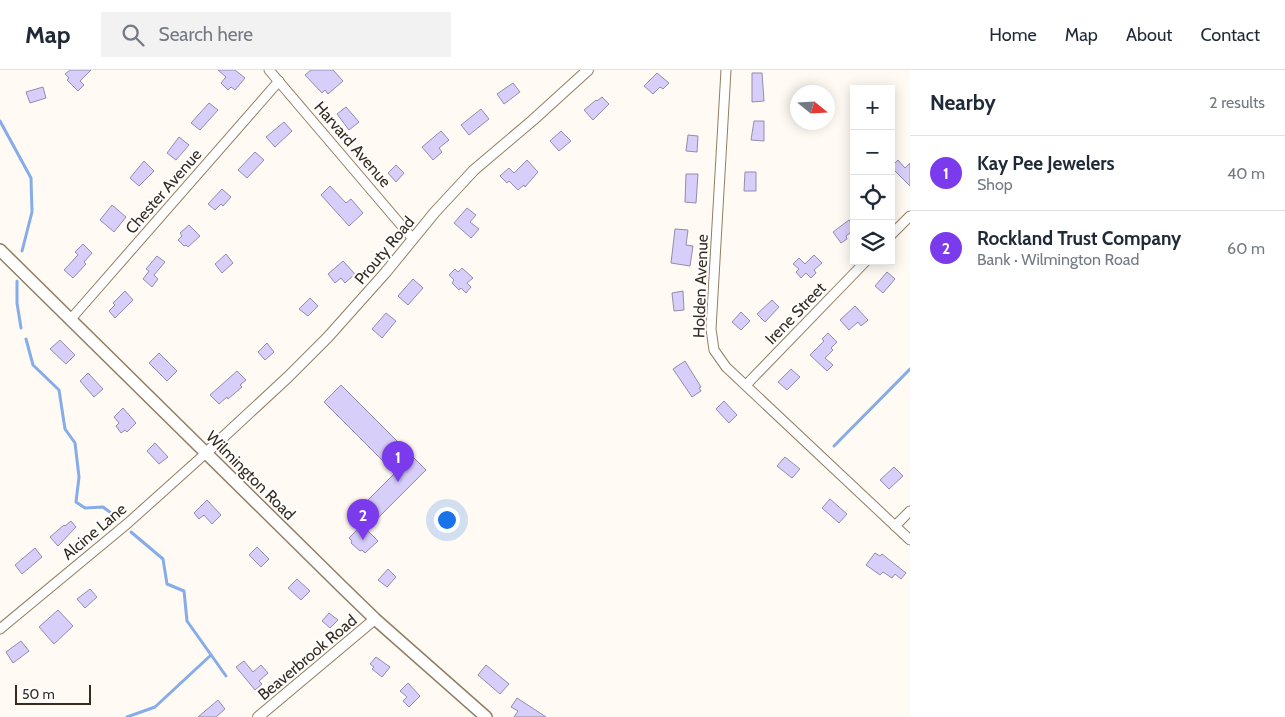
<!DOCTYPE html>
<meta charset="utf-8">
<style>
:root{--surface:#fff;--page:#f2f2f3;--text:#1f2937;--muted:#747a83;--line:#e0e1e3;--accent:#7c3aed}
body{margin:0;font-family:Cabin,sans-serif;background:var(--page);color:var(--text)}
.controls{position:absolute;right:15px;top:15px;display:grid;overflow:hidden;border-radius:0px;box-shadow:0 2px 12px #0003}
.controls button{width:45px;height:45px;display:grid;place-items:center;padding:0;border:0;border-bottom:1px solid var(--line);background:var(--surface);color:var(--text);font:25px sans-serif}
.compass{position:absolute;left:790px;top:15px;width:45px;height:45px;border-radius:50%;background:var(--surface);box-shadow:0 2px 12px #0003;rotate:108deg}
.scale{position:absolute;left:15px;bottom:12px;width:76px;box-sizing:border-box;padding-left:5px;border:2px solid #352b1f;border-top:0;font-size:14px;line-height:18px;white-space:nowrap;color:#352b1f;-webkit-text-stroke:4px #fff;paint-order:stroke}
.you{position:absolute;left:446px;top:449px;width:18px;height:18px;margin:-12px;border:4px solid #fff;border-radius:50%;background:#1a73e8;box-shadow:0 0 0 8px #1a73e833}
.badge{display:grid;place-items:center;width:32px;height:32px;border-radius:50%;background:var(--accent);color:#fff;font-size:16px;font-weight:700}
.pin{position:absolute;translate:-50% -41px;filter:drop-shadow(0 1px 2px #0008)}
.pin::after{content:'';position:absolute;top:26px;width:18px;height:15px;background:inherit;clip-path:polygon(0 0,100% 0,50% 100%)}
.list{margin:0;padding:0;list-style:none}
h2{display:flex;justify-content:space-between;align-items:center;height:65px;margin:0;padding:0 20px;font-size:21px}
h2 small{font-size:16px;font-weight:400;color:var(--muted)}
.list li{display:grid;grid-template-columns:32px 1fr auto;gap:15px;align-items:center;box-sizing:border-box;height:75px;padding:0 20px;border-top:1px solid var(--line)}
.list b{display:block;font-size:19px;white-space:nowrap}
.list p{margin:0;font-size:16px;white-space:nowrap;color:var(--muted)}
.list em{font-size:16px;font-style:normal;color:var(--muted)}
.icon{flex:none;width:28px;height:28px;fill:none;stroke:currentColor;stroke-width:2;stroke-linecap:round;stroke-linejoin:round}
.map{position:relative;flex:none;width:910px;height:647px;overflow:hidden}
header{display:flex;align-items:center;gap:30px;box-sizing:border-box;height:70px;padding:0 25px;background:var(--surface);border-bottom:1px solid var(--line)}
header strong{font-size:24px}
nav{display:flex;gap:28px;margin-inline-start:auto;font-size:18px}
.search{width:350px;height:45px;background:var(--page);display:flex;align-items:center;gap:12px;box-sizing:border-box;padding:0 18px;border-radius:0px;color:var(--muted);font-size:19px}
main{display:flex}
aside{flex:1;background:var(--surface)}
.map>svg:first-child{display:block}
</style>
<header>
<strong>Map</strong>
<div class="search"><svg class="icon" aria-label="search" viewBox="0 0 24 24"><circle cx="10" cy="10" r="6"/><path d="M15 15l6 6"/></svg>Search here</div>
<nav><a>Home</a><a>Map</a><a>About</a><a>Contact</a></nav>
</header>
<main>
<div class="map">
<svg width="910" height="647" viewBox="0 0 910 647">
<rect width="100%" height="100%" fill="#fffaf4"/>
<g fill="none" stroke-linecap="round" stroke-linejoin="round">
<g stroke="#86acea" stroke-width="3">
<path d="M0,51L31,108L32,142L22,181"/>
<path d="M17,211V233L21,258"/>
<path d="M26,269L33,295L59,320L65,359L75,373L79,407L76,432L85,438L103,437L118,448"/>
<path d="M834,376L910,299"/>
<path d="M131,462L163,489L167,514L184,521L187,551L226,606"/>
<path d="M127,647L155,637L211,585"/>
</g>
</g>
<g fill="#d7cffa" stroke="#938cad">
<path d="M70,0H91L80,11L84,15L78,21L67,10L69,8L65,4Z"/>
<path d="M218,0H235L245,8L235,20L231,17L228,20L221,13L226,7Z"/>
<path d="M311,0H333L343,11L328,24L325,20L322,23L305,5Z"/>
<path d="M657,3L669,13L663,19L660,17L653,24L644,16Z"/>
<path d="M752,3H762L764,31L752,32Z"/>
<path d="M513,13L520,22L504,34L497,24Z"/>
<path d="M43,17L46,28L30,33L26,22Z"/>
<path d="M602,27L609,34L593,50L584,40L596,30L597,31Z"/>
<path d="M209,33L218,40L200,60L191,53Z"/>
<path d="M346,37L359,52L349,60L337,44Z"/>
<path d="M481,39L489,49L469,65L461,55Z"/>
<path d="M754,51H764V71L751,70Z"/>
<path d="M284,52L292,61L275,77L266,67Z"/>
<path d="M441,61L449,70L439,78L442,82L433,90L422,77Z"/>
<path d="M561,61L571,71L559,81L550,71Z"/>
<path d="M688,65L698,66L697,82L686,81Z"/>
<path d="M179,67L189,75L176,90L167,83Z"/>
<path d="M255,82L264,90L247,108L238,100Z"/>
<path d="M527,90L538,102L525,117L524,115L518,120L509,111L507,113L500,106L509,98L514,103Z"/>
<path d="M898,90L905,98L910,93V116L891,97Z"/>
<path d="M144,91L154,101L139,116L130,108Z"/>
<path d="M396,95L404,103L396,112L388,103Z"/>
<path d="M745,102H756V121H744Z"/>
<path d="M686,104H698L696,133L685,132Z"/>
<path d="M330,116L346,133L351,129L363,143L349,156L321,125Z"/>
<path d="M222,119L231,127L223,136L221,134L215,140L208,134Z"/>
<path d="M112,135L126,147L114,162L100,150Z"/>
<path d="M467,138L476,145L470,152L479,159L471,168L454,153Z"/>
<path d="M849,150L854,156V160L846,166L847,169L841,173L833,162Z"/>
<path d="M189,155L200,166L188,177L186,175L184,176L178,170L182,166L180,163Z"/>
<path d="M675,159L688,160L686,175L693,176L690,196L671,193Z"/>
<path d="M83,174L92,183L84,192L86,194L73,208L64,200L78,185L75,182Z"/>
<path d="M226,184L233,193L222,203L215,194Z"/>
<path d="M814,185L822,193L814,200L816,203L811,208L806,203L801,208L796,202L799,199L793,194L799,188L805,194Z"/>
<path d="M157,186L165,192L154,205L158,209L152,217L143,209L149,201L146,199Z"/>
<path d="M343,191L355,204L345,213L341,208L335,213L328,204Z"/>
<path d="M462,198L473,208L467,213L471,217L466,223L461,218L459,220L452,213L454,210L449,205L455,199L458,202Z"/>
<path d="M887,202L895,209L883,223L875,216Z"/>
<path d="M413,209L423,218L408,235L398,226Z"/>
<path d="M125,221L133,230L115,248L109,241L115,235L113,233Z"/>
<path d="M683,221L684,240L674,241L672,223Z"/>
<path d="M310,228L318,236L308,246L299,239Z"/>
<path d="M772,230L779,237L765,252L757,244Z"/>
<path d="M855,236L868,250L861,256L858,252L849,260L840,250Z"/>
<path d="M741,242L750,251L741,260L732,252Z"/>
<path d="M386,243L396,251L382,268L372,259Z"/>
<path d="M828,263L837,272L831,278L833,280L825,288L833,295L827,301L810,285L824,271L822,269Z"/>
<path d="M60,270L75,285L66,294L50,279Z"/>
<path d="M267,273L274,282L265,290L258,282Z"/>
<path d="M159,283L177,301L167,311L149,293Z"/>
<path d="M685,291L701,317L699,318L701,321L692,327L673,299Z"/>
<path d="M791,299L800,307L787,320L778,312Z"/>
<path d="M237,301L246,310L240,315L242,317L228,329L227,327L219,334L210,325Z"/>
<path d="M88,303L103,319L94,327L80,311Z"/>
<path d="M341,315L426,400L370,456L356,442L395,403L324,332Z"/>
<path d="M724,331L737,345L729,353L716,339Z"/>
<path d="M123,338L136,353L127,362L125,360L121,363L116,356L119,353L114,347Z"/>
<path d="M155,373L168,387L159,394L147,381Z"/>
<path d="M785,387L800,399L792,408L777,396Z"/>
<path d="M894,397L903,406L889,419L880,410Z"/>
<path d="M830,429L847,444L839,453L822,438Z"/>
<path d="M207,430L221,445L212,454L204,445L199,449L194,443Z"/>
<path d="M71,451L76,457L58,476L50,467L64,455L65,456Z"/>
<path d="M362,455L378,471L365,483L362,480L360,481L351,473L352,471L349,468Z"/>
<path d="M257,477L269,489L261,497L249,485Z"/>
<path d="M35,478L42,487L22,504L15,495Z"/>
<path d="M875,483L880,486L882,484L906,503L901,509L895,504L892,508L883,502L880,505L866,495Z"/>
<path d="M388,499L396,507L387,517L378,510Z"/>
<path d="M297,509L310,521L301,530L288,518Z"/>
<path d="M90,519L97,527L85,538L77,529Z"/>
<path d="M58,540L73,556L54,574L39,557Z"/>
<path d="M329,543L338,550L330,558L322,551Z"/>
<path d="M21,571L29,581L13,593L6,582Z"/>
<path d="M376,587L390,597L382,607L372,599L374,597L370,594Z"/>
<path d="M244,591L253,602L261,595L268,603L259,611L262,614L255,620L236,597Z"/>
<path d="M486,595L509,614L500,624L478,605Z"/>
<path d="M408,613L420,626L409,637L403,631L407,627L400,621Z"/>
<path d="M517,628L546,647H514L518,641L511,637Z"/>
<path d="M218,630L225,639L216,647H198Z"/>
</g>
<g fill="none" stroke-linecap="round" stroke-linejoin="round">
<defs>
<g id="minor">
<path d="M269,0L413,169"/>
<path d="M726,0L711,259L714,280L726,297L910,470"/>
<path d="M891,165L910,146"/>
<path d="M70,250L279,11"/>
<path d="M746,315L866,191"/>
<path d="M895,456L910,441"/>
<path d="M0,559L128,453L206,383"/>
</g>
<g id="tertiary">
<path d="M206,383L288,307L328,267L386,202L435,142L474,100L533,50L588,0"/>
<path d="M258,647L375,549"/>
</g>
<path id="secondary" d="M0,180L341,516L375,549L486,647"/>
</defs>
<use href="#minor" stroke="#937d60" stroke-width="11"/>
<use href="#tertiary" stroke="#937d60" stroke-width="12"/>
<use href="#secondary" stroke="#937d60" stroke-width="14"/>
<use href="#minor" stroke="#fff" stroke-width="9"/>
<use href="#tertiary" stroke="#fff" stroke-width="10"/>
<use href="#secondary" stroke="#fff" stroke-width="11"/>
</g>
<g text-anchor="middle" stroke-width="4" stroke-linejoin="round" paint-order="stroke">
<g font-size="16" fill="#352b1f" stroke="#fff">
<text transform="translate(353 74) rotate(49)" y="6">Harvard Avenue</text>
<text transform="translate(163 121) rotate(-49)" y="6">Chester Avenue</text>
<text transform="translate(384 180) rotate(-50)" y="6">Prouty Road</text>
<text transform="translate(700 216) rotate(-88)" y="6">Holden Avenue</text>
<text transform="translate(795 243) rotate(-46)" y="6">Irene Street</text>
<text transform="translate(251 405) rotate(45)" y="6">Wilmington Road</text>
<text transform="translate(94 461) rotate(-40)" y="6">Alcine Lane</text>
<text transform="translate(307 587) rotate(-40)" y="6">Beaverbrook Road</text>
</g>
</g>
</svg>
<div class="controls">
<button>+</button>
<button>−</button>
<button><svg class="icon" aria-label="locate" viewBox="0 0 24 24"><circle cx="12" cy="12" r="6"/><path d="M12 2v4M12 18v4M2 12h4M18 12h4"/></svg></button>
<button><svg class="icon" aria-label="layers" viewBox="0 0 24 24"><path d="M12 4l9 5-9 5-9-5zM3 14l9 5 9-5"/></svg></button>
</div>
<svg class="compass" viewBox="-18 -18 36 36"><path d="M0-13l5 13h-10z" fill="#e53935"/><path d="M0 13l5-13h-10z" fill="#747a83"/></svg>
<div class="scale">50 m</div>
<div class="you"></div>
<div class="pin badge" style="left:398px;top:412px">1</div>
<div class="pin badge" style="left:363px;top:470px">2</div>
</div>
<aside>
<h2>Nearby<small>2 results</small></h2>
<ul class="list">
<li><span class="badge">1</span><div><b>Kay Pee Jewelers</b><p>Shop</p></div><em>40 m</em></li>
<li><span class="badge">2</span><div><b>Rockland Trust Company</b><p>Bank · Wilmington Road</p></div><em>60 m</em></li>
</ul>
</aside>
</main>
